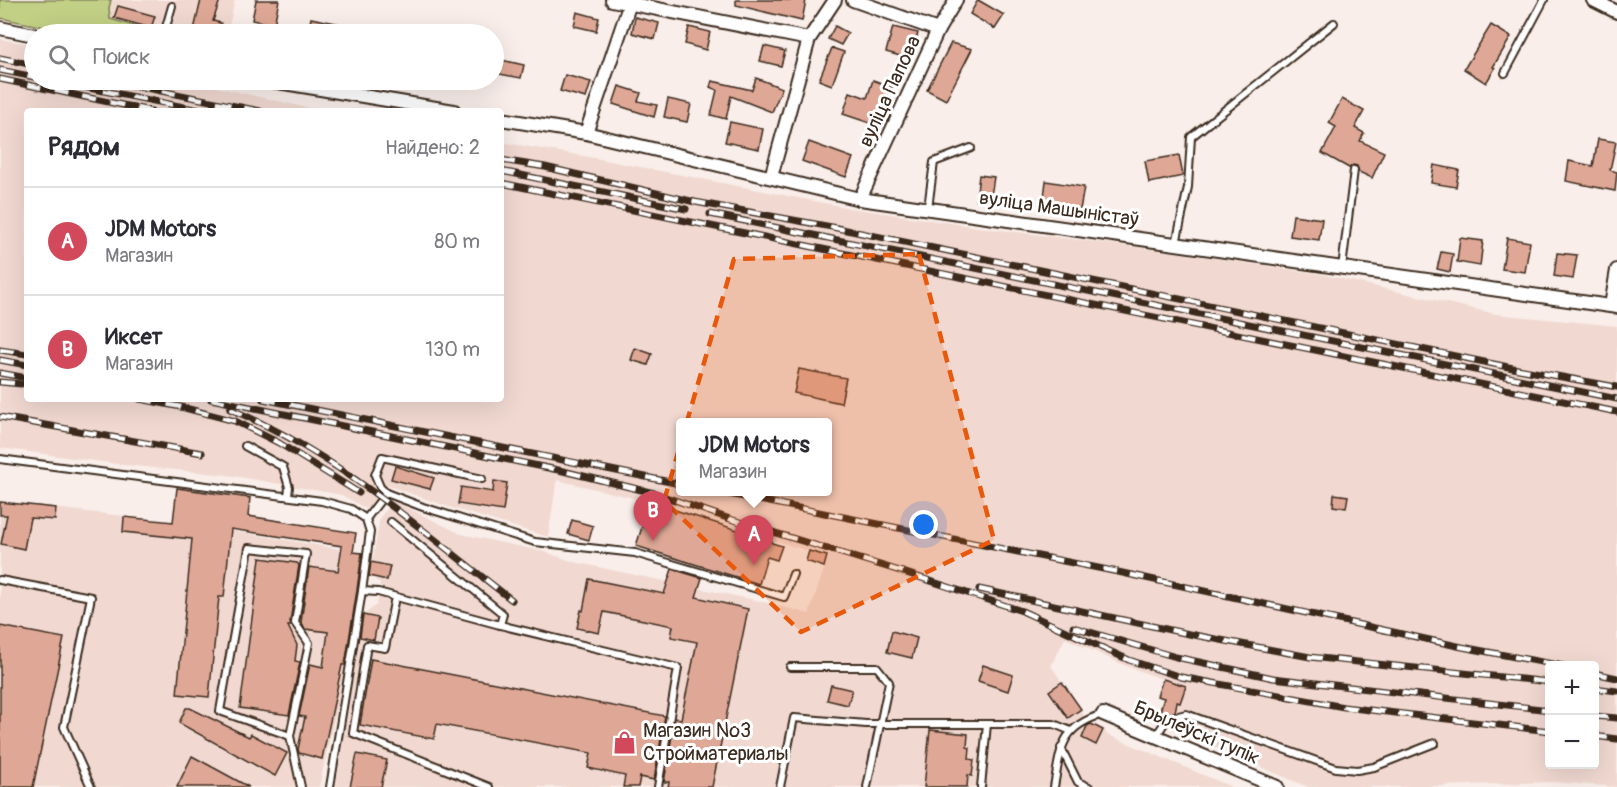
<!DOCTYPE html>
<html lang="ru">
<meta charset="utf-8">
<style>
:root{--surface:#fff;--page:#f2f2f3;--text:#2b2b33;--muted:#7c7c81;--line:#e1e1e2;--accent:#d1495b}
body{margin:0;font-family:Pangolin,sans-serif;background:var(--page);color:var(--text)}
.controls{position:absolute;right:18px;bottom:18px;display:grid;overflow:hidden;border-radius:6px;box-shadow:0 6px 24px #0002}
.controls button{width:54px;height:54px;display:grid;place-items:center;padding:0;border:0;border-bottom:2px solid var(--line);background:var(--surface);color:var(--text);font:30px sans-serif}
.you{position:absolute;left:924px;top:525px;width:21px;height:21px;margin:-15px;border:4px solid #fff;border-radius:50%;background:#1a73e8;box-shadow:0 0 0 9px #1a73e833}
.badge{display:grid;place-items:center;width:39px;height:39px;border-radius:50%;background:var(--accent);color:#fff;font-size:20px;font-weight:700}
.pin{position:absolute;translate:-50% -50px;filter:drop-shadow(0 2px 3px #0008)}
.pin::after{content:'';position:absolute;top:32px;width:21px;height:18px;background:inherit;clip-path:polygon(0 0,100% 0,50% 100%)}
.popup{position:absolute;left:676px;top:418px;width:156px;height:78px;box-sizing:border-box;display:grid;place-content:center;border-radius:6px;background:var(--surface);filter:drop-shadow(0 2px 4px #0005);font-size:20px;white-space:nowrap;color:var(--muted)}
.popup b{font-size:22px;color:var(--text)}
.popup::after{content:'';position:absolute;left:50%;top:100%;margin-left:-12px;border:12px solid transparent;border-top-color:var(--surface)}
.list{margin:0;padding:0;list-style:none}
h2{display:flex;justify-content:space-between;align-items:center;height:78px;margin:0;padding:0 24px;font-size:26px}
h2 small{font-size:20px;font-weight:400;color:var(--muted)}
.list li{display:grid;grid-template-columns:39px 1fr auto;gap:18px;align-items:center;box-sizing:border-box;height:108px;padding:0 24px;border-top:2px solid var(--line)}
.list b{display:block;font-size:22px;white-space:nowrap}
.list p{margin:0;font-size:20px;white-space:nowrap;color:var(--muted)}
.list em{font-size:20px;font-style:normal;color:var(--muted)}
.icon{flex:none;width:33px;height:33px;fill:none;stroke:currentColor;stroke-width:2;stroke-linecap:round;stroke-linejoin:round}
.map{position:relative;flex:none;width:1617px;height:787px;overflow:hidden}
.search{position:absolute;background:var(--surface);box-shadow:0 6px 24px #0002;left:24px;top:24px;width:480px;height:66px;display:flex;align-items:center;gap:15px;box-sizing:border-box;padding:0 21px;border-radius:33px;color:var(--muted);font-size:22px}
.panel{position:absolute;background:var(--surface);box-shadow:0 6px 24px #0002;left:24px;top:108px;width:480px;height:294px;border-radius:6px}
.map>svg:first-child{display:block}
</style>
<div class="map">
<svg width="1617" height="787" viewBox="0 0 1617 787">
<rect width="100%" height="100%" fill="#f9eeea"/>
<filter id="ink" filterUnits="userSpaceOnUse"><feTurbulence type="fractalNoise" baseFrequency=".0167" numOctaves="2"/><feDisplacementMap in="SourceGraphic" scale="12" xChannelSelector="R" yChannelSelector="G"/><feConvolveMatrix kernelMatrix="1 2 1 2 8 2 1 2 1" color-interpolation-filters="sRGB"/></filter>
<g filter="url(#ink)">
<g fill="#f1d9d1" fill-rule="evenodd">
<path d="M111,0H235L227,34H164L110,19L109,8Z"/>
<path d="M0,39L34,45V80H184L322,111H27V399H501V142L589,157L850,208L985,228L1159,250L1321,274L1496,314L1617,326V787L1551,782L1413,787H1308L1171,729L1174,714L1160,711L1164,698L1157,696L1162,679L1124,665L1065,638L1051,666L1081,709L1085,719L1105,729L1106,734L1232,787H336L347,709L364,615L377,604L380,583L370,576L380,517L394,501L461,534L545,552L574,562L764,602L809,614L828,557L650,502L557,480L548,537L452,508L389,486L368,510L342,495L228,475L124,465L0,448ZM680,422H828V492H680ZM1550,666H1594V764H1550Z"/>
<path d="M0,502L186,523L363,553L346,666L319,787H0Z"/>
</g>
<path fill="#c2d085" stroke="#7e7d52" stroke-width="1.5" d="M0,0H111L109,8L110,19L151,31L149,34H111L94,29L88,34H78L0,18Z"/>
<g fill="#dfa896" stroke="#3b2a1e" stroke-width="1.5">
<path d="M201,0H220L213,21L221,23L219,34H193Z"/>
<path d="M256,0H279L274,25L252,20Z"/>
<path d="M736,0H806L802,21L736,5Z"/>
<path d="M978,0L1004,15L995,29L970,14Z"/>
<path d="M118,6L155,16L151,28L114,18Z"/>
<path d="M577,12L599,18L596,31L574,26Z"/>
<path d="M635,17L659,23L655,39L632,33Z"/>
<path d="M311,18L366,29V34H308Z"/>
<path d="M1491,25L1511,37L1493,67L1495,68L1486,83L1464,69Z"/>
<path d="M835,26L848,33L841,45L828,39Z"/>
<path d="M689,27L710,32L706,50L685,44Z"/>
<path d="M893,27L918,33L911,59L886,52Z"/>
<path d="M951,43L972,49L946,100L927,90Z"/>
<path d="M764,46L785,51L781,66L760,61Z"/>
<path d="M832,48L844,52L832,85L819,80Z"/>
<path d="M497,59L524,65L521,78L494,73Z"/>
<path d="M565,75L591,82L586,98L560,91Z"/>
<path d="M756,78L782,88L772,112L731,96L726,119L711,115L717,90L710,87L712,81L752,90Z"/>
<path d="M873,80L892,87L887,102L883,101L876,125L843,114L850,92L867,98Z"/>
<path d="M619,86L641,93L638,101L657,105L654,117L613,104Z"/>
<path d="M668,99L691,104L687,122L664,117Z"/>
<path d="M1342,99L1364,111L1355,128L1364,133L1360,141L1384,152L1372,178L1359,172L1357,166L1353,165L1349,168L1322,153L1336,127L1329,123Z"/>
<path d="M730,122L763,129L759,149L725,142Z"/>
<path d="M1598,139L1616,142L1610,170L1617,172L1615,191L1566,181L1569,161L1593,166Z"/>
<path d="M809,142L853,158L846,177L802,161Z"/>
<path d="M1179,155L1183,176L1149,183L1145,161Z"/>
<path d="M1434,165L1459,170L1456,187L1431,183Z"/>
<path d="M979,175L994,177L990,202L976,200Z"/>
<path d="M1046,181L1084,187L1080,210L1043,205Z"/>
<path d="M1293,215L1322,219L1319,240L1290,236Z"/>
<path d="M1460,238L1483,241L1480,266L1457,262Z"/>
<path d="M1507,238L1530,242L1525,272L1502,269Z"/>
<path d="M1441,252L1453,254L1450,272L1437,269Z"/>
<path d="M1557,253L1577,255L1573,279L1554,276Z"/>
<path d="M635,348L652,354L648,365L631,360Z"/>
<path d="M799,369L846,378L841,403L794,393Z"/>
<path d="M395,466L434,478L430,489L391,479Z"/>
<path d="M494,481L507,483L503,511L458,504L461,487L493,492Z"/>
<path d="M177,488L250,498L248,516L356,533L353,552L362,553L357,590L345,665H342L322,759L299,753L298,749L305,717L299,716L310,664L323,667L328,632L305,629L301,622L309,567L338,571L342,546L231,529L224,597H219L209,697L177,694L192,539L123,532L124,517L173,522Z"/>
<path d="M1334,494L1348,496L1346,508L1333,506Z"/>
<path d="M0,502L56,508L55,520L30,518L24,549L1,544L7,515H0Z"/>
<path d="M650,502L772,541V543L782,546L777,560L767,557L759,584L636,546Z"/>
<path d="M572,520L593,526L589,540L568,534Z"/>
<path d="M809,551L827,556L824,567L806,561Z"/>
<path d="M260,558L297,563L299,565L290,622L291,626H288L297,645L295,661L300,662L289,715L240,708Z"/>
<path d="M371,562L390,566L387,580L369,576Z"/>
<path d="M672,569L702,578L696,597L748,609L712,787H668L669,782H664L675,718L681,719L697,642L671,637L673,626L604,612L599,633L577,628L581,610L583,611L589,579L664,594Z"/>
<path d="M363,615L378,618L374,640L360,637Z"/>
<path d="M0,626L64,638L33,787H0Z"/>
<path d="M892,631L917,638L912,658L887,652Z"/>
<path d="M371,659L665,716L654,780L640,777L638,787H623L625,776L588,768L591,753L437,724L434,739L360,725Z"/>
<path d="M983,665L1013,675L1008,691L978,681Z"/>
<path d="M1163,679L1186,686L1180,703L1177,702L1175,712L1170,713L1160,711L1164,698L1157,696Z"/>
<path d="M1062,682L1081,709L1068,718L1049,691Z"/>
<path d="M831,685L852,690L848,705L827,700Z"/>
<path d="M186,708H190L249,737L251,734L287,753L275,776L179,723Z"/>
<path d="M1091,724L1103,730L1096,745L1082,738L1087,726Z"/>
<path d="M930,730L968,734L967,747L970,748L969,759L974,760L972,776L968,775L967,787H924Z"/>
<path d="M357,754L387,760L381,787H350Z"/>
<path d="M192,756L249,787H177Z"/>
</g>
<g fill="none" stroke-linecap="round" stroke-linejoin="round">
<defs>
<g id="service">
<path d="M164,34L172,6"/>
<path d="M1505,73L1544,0"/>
<path d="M928,208L934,162L971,148"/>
<path d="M1176,244L1188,187L1191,137L1334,23"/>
<path d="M1342,268L1354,170"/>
<path d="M245,446L283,467L289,487L288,496"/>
<path d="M0,459L322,501L351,509L366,519L370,532L362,591L330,787"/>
<path d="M386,493L380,487L375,475L382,457L482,479"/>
<path d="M366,519L386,493L423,507L535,542L635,553L784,597L793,574"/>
<path d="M391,522L503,614L500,625"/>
<path d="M0,580L91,597L64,727L91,787"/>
<path d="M362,591L378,592L500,625L678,668L658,787"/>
<path d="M395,597L385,648L367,645L353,733L489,787"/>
<path d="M790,667H877L889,682L867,787"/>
<path d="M290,736L220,711L249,548L306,554L295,623L309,643L290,736L301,787"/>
<path d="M1156,736L1167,719L1186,714L1336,768L1357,770L1374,767L1435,743"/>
<path d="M1061,748L1078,782L1089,787"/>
<path d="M780,787L794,718L866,724H1054L1071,731"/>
<path d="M981,787L987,724"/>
<path d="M1054,787C1061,748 1060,727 1103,714"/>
</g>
<g id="minor">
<path d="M612,0L809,39"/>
<path d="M853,0L938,30"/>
<path d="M1593,0L1617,12"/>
<path d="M0,28L34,35"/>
<path d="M266,80L454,111"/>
<path d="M501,119L586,133L860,199L1617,307"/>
<path d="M586,133L631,0"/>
<path d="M771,177L809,39L835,0"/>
<path d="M860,199L938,30L956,0"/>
<path d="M1611,306L1617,270"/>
<path d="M1103,714L1277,787"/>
</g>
</defs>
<use href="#service" stroke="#3b2a1e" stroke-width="10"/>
<use href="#minor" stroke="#3b2a1e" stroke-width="16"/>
<use href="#service" stroke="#fff" stroke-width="6"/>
<use href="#minor" stroke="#fff" stroke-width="12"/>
<defs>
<g id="rail">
<path d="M0,58L34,65"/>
<path d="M0,70L34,77"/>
<path d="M0,79L151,111"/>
<path d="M49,80L204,111"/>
<path d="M107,80L260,111"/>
<path d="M501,160L545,167L695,202L832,227L1518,369L1617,387"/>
<path d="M501,171L686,209"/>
<path d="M501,183L1617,412"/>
<path d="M710,214L1617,399"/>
<path d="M0,350L27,354"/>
<path d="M0,360L27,365"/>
<path d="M0,373L27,378"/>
<path d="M0,382L21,384"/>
<path d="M140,399L181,407L235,421L279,443L359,493"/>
<path d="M211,399L563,471L654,493L730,519L903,572L1022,611L1129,660L1181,677L1344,707L1550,731"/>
<path d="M263,399L680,484"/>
<path d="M230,409C336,453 422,531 512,600"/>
<path d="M0,417L202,453"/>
<path d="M719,492L1118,572L1462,647L1563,666"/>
<path d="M979,589L1189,634L1310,657L1550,682"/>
<path d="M1073,627L1176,657L1273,678L1550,710"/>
<path d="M1594,673L1617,678"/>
<path d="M1594,688L1617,691"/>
<path d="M1594,716L1617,718"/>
<path d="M1594,736L1617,739"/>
</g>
</defs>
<use href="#rail" stroke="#3b2a1e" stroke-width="7"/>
<use href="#rail" stroke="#fff" stroke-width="4.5" stroke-dasharray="14" stroke-linecap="butt"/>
</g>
</g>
<path fill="#e8590c" fill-opacity="0.2" stroke="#e8590c" stroke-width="4.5" stroke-dasharray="12 8" stroke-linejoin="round" d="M919,254L994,540L801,632L664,501L734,259Z"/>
<defs>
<symbol id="shop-bare" viewBox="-9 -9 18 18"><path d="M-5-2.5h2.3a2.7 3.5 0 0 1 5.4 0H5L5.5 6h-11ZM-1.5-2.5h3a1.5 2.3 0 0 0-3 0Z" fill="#d1495b" stroke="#fff" stroke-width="2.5" paint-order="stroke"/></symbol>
</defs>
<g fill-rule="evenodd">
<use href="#shop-bare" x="608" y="726" width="33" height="33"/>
</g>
<g text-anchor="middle" stroke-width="6" stroke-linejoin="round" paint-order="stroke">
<g font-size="20" fill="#3b2a1e" stroke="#fff">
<text transform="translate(889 91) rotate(-65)" y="7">вуліца Папова</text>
<text transform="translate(1059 208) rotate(8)" y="7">вуліца Машыністаў</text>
<text transform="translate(1197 732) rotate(23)" y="7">Брылеўскі тупік</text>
</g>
<g font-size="20" fill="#3b2a1e" stroke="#fff" text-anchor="start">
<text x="643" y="737">Магазин №3<tspan x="643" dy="23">Стройматериалы</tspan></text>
</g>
</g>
</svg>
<div class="controls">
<button>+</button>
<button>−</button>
</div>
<div class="you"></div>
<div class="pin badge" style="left:754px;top:565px">A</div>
<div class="popup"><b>JDM Motors</b>Магазин</div>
<div class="pin badge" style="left:653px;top:541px">B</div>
<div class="search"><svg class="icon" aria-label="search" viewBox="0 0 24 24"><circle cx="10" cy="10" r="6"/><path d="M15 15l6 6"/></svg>Поиск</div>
<section class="panel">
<h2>Рядом<small>Найдено: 2</small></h2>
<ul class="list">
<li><span class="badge">A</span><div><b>JDM Motors</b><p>Магазин</p></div><em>80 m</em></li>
<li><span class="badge">B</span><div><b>Иксет</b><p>Магазин</p></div><em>130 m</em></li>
</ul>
</section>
</div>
